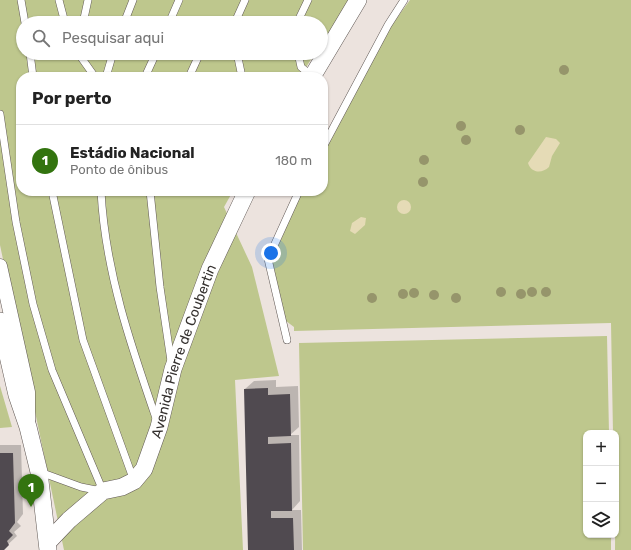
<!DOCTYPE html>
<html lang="pt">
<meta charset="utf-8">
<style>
:root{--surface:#fff;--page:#f6f6f6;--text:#222;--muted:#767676;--line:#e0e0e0;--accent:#33740f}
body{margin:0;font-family:Rubik,sans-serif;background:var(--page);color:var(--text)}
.controls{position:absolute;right:12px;bottom:12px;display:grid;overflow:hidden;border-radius:8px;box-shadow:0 1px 3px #0004}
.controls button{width:36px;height:36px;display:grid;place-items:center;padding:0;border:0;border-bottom:1px solid var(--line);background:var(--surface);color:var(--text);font:20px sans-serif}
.you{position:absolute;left:271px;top:253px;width:14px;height:14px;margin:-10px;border:3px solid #fff;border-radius:50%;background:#1a73e8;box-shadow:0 0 0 6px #1a73e833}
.badge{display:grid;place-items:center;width:26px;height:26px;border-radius:50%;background:var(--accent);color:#fff;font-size:13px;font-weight:700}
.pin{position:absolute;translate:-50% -33px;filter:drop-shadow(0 1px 2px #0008)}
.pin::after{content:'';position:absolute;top:21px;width:14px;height:12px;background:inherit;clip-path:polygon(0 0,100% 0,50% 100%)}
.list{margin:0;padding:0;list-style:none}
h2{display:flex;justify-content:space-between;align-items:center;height:52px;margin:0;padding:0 16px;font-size:17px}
h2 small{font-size:13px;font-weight:400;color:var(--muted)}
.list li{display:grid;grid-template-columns:26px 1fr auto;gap:12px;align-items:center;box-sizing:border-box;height:72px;padding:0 16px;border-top:1px solid var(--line)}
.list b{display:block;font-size:15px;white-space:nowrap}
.list p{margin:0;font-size:13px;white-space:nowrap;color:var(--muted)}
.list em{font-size:13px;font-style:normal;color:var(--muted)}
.icon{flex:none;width:22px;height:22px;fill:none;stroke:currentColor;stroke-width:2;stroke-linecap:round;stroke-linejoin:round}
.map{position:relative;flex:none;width:631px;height:550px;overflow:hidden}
.search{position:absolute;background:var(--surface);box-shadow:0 1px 3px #0004;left:16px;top:16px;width:312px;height:44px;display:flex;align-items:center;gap:10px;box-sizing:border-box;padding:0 14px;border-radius:22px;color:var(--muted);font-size:15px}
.panel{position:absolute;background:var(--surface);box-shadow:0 1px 3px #0004;left:16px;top:72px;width:312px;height:124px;border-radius:16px}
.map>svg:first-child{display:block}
</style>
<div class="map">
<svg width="631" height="550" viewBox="0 0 631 550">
<rect width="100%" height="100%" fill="#ece3de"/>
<g fill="#bec78d">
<path d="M0,0H357L321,44V23H23V53H315L300,77H21V191H233L224,207L252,267L279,376L235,380L243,550H64L0,245Z"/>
<path d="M410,0H631V550H615L616,433H613L611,323L294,331V327L286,321L272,260L302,191H323V152L391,26Z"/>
<path d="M607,336L609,433H586V535H611V550H303L299,343Z"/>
<path d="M0,386L12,427L0,428Z"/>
</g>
<g fill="#e5dbb6">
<path d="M546,137L556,139L560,143L552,156L549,167C542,174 531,173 528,163Z"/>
<circle cx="404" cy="207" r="7"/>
<path d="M361,217L366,218L365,225L355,234L350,231L352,223Z"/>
</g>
<g fill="#0003">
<path d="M276,380V387L298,386L299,427L290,435H299L300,501L292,510H301L302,550H249L245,389L254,381Z"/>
<path d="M0,445H21L23,514L17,522L21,526L14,532L17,536L2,550H0Z"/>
</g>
<g fill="#504a50">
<path d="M268,388V395L290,394L291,436L268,437V444L291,443L292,511H271V518H293L294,550H248L244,389Z"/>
<path d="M0,453H13L15,523L9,531L13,535L7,541L9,545L4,550H0Z"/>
</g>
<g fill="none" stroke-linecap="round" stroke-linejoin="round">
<defs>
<g id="service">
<path d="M21,0L25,23"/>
<path d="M59,0L65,23"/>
<path d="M83,23L88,0"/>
<path d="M124,23L133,0"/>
<path d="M169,23L179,0"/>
<path d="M231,23L236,20L245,0"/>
<path d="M297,23L308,0"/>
<path d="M30,53L33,77"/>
<path d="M78,53L95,77"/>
<path d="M237,53L242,77"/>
<path d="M298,53L301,67L313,77"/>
<path d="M106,77L113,53"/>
<path d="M145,77L156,53"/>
<path d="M189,77L200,53"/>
<path d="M0,114L16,222L33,304L52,370L103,491"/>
<path d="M323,147L388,25L404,0"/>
<path d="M52,191L83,340L134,481"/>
<path d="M101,191C105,271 131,346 157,421"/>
<path d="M150,191L160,287L171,361"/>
<path d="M287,340L268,259L299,191"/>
<path d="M40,472L81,487L101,491"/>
</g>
<path id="minor" d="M0,266L28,392V421"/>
<g id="tertiary">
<path d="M312,77L358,0"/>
<path d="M0,321L17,395L28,427L39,472L48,550"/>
<path id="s1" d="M48,542L69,520L103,491L122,487L134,481L144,469L159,427L173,369L210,269L247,191"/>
</g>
</defs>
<use href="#service" stroke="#615955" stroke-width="8"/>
<use href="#minor" stroke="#615955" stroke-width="15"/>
<use href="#tertiary" stroke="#615955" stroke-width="18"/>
<use href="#service" stroke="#fff" stroke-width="7"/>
<use href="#minor" stroke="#fff" stroke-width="14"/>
<use href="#tertiary" stroke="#fff" stroke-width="17"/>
</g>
<g fill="#96956b">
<circle cx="564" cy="70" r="5"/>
<circle cx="461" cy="126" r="5"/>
<circle cx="520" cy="130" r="5"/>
<circle cx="466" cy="140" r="5"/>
<circle cx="424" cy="160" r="5"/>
<circle cx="423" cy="182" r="5"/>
<circle cx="501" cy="292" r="5"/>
<circle cx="532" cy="292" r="5"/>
<circle cx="546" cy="292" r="5"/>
<circle cx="414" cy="293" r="5"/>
<circle cx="403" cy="294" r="5"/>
<circle cx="521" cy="294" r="5"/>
<circle cx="434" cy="295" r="5"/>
<circle cx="372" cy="298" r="5"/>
<circle cx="456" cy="298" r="5"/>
</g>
<g text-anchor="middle" stroke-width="4" stroke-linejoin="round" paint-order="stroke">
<g font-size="14" fill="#35312f" stroke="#fff">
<text dy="5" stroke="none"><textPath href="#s1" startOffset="248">Avenida Pierre de Coubertin</textPath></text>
</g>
</g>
</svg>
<div class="controls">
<button>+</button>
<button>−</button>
<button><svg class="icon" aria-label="layers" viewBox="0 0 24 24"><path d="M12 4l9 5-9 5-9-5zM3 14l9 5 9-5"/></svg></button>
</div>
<div class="you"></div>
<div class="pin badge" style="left:31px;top:507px">1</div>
<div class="search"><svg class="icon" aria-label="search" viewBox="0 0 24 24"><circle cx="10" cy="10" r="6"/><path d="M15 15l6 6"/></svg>Pesquisar aqui</div>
<section class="panel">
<h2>Por perto<small></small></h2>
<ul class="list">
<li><span class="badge">1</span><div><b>Estádio Nacional</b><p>Ponto de ônibus</p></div><em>180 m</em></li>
</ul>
</section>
</div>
